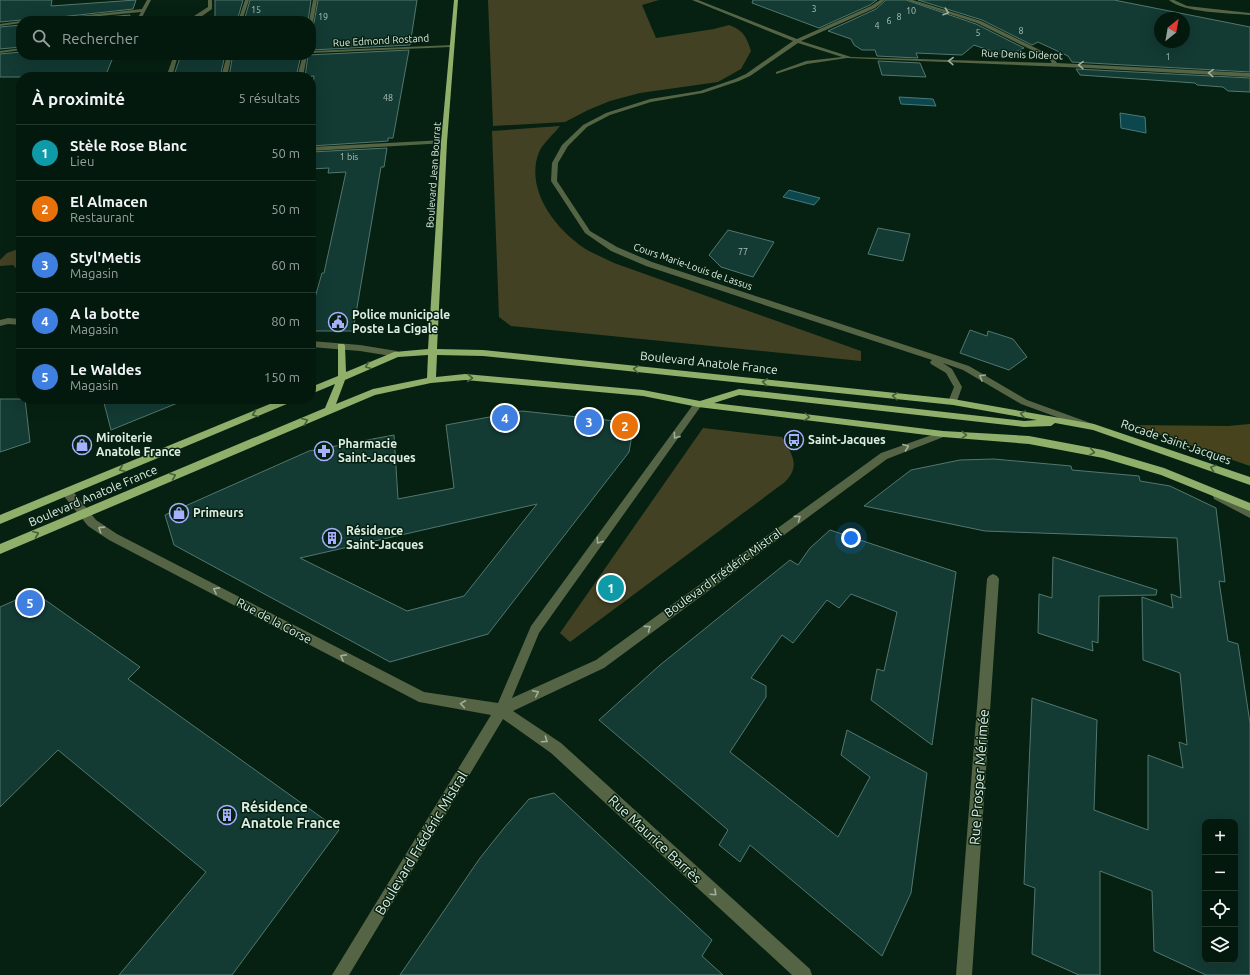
<!DOCTYPE html>
<html lang="fr">
<meta charset="utf-8">
<style>
:root{--surface:#04190d;--page:#0d2216;--text:#f1f3f6;--muted:#97a09d;--line:#25382e;--accent:#a7b0fc}
body{margin:0;font-family:Ubuntu,sans-serif;background:var(--page);color:var(--text)}
.controls{position:absolute;right:12px;bottom:12px;display:grid;overflow:hidden;border-radius:8px;box-shadow:0 4px 16px #0002}
.controls button{width:36px;height:36px;display:grid;place-items:center;padding:0;border:0;border-bottom:1px solid var(--line);background:var(--surface);color:var(--text);font:20px sans-serif}
.compass{position:absolute;left:1154px;top:12px;width:36px;height:36px;border-radius:50%;background:var(--surface);box-shadow:0 4px 16px #0002;rotate:31deg}
.you{position:absolute;left:851px;top:538px;width:14px;height:14px;margin:-10px;border:3px solid #fff;border-radius:50%;background:#1a73e8;box-shadow:0 0 0 6px #1a73e833}
.badge{display:grid;place-items:center;width:26px;height:26px;border-radius:50%;background:var(--accent);color:#fff;font-size:13px;font-weight:700}
.pin{position:absolute;translate:-50% -50%;border:2px solid #fff;box-shadow:0 1px 4px #0006}
.list{margin:0;padding:0;list-style:none}
h2{display:flex;justify-content:space-between;align-items:center;height:52px;margin:0;padding:0 16px;font-size:17px}
h2 small{font-size:13px;font-weight:400;color:var(--muted)}
.list li{display:grid;grid-template-columns:26px 1fr auto;gap:12px;align-items:center;box-sizing:border-box;height:56px;padding:0 16px;border-top:1px solid var(--line)}
.list b{display:block;font-size:15px;white-space:nowrap}
.list p{margin:0;font-size:13px;white-space:nowrap;color:var(--muted)}
.list em{font-size:13px;font-style:normal;color:var(--muted)}
.icon{flex:none;width:22px;height:22px;fill:none;stroke:currentColor;stroke-width:2;stroke-linecap:round;stroke-linejoin:round}
.map{position:relative;flex:none;width:1250px;height:975px;overflow:hidden}
.search{position:absolute;background:var(--surface);box-shadow:0 4px 16px #0002;left:16px;top:16px;width:300px;height:44px;display:flex;align-items:center;gap:10px;box-sizing:border-box;padding:0 14px;border-radius:16px;color:var(--muted);font-size:15px}
.panel{position:absolute;background:var(--surface);box-shadow:0 4px 16px #0002;left:16px;top:72px;width:300px;height:332px;border-radius:16px}
.map>svg:first-child{display:block}
</style>
<div class="map">
<svg width="1250" height="975" viewBox="0 0 1250 975">
<rect width="100%" height="100%" fill="#062111"/>
<g fill="#434123">
<path d="M488,0H659L642,5L656,38L714,29L729,25C744,31 746,36 751,51L741,69L718,82L640,93L610,101L588,110L565,122L493,126Z"/>
<path d="M560,126C554,134 543,143 539,152C524,190 557,232 589,251C597,255 606,259 614,263L861,351V361L511,326L499,317L492,131Z"/>
<path d="M21,248V274L13,265L0,266V260L7,253Z"/>
<path d="M703,428L782,437C792,454 801,466 785,482L570,642L560,633Z"/>
</g>
<path fill="#47431d" d="M1250,424V466L1132,425L1228,426Z"/>
<g fill="#0b474c" stroke="#4a7979">
<path d="M899,97L933,99L936,106L901,104Z"/>
<path d="M1120,113L1145,117L1146,133L1121,128Z"/>
<path d="M789,190L820,198L814,205L783,197Z"/>
</g>
<g fill="#133a33" stroke="#51786f" fill-rule="evenodd">
<path d="M0,0H52L51,6L136,0L133,9L33,20L32,21H22L21,20L0,22Z"/>
<path d="M215,0H243L237,21H203L202,18L215,17Z"/>
<path d="M250,0H311L308,21H244Z"/>
<path d="M318,0H417L410,45L311,50V25L314,23Z"/>
<path d="M753,0H877L870,5L819,28L752,3Z"/>
<path d="M886,0H906L976,24L1024,48L1006,56L974,45L962,55L916,53L918,58L877,56L875,50H862L854,45L851,39L828,31L876,9Z"/>
<path d="M918,0H1114L1250,27V72L1072,62L1068,56L1038,42L1032,45L982,20ZM1160,18H1184V42H1160Z"/>
<path d="M130,15L128,21H64Z"/>
<path d="M21,25V47L0,49V27Z"/>
<path d="M409,50L393,138H388V141L311,146V109L314,76L305,77L308,55Z"/>
<path d="M21,52V55H114L105,77H0V54Z"/>
<path d="M181,55H225L220,77H185V74L174,75Z"/>
<path d="M262,55H301L296,77H229L232,59L259,58Z"/>
<path d="M878,61L920,63L926,77L882,75Z"/>
<path d="M1076,69L1250,78V92L1228,91L1223,87L1197,85L1195,83L1080,75Z"/>
<path d="M387,148L384,167H381L353,331H311V312L322,273H324L346,172L328,173L329,168L311,169V152Z"/>
<path d="M878,228L910,234L903,261L868,254Z"/>
<path d="M728,230L774,242L753,277L721,267L709,255Z"/>
<path d="M970,330L987,336L988,331L1013,339L1027,357L1009,370L960,353Z"/>
<path d="M0,399H25L30,442L0,452Z"/>
<path d="M103,399H185V400L111,430Z"/>
<path d="M522,411L634,423L629,452L488,634L390,662L174,545L165,515L309,451L394,435L398,499L454,488L446,425ZM537,504L464,596L407,611L300,558Z"/>
<path d="M994,459L1071,466L1072,470L1139,476L1140,481L1170,486L1216,508L1225,582L1219,581L1228,641L1238,644L1250,723V975H1206L1154,951L1152,891L1100,871V975H1079L1032,954L1035,888L1024,884L1032,698L1097,720L1094,810L1148,830V755L1183,768L1179,742L1187,745L1180,673L1143,660L1142,597L1173,608L1171,594L1181,598L1177,538L985,531L864,506L911,470L960,460ZM1205,822H1235V960H1205Z"/>
<path d="M830,530L956,572L932,745L871,700L877,669L884,671L897,612L851,594L839,608L827,600L793,643L782,635L751,678L766,686V697L730,752L838,837L870,777L841,755L847,730L927,773L911,893L882,956L750,845L740,862L719,845L728,830L599,720L660,665L790,560L798,565L810,548Z"/>
<path d="M1053,557L1157,590L1156,595L1099,596L1098,643L1092,641L1093,651L1038,633L1039,594L1052,598Z"/>
<path d="M34,592L140,667L128,679L339,830L232,975H119L206,872L58,750L0,807V607Z"/>
<path d="M554,793L712,940L702,956L723,975H400L480,858L504,828L529,799Z"/>
</g>
<g fill="none" stroke-linecap="round" stroke-linejoin="round">
<g fill="#556444" fill-rule="evenodd">
<path d="M147,0H151L140,21H136L141,12L49,21H33L142,9Z"/>
<path d="M208,0H212V9L195,21H191L194,16L208,7Z"/>
<path d="M245,0H249L242,21H238Z"/>
<path d="M313,0H317L313,23L311,24V21H309Z"/>
<path d="M692,0H698L797,39L871,6L880,0H885L875,8L801,41L851,57L1052,63L1048,58L977,23L907,0H913L981,21L1052,56L1057,63L1250,73V77L1088,68L847,58L807,64L776,74V72L806,61L842,57L798,43L750,76L739,81L703,93L651,102L610,115L587,127L568,146L558,163L557,181L590,231L617,247L652,262L969,366L1027,400L1093,424L1095,426L1093,428H1087L1021,404L963,370L943,363L952,369L962,387L956,404H950L948,402L954,387L946,373L931,364L930,362L932,360L646,266L611,251L585,233L551,181L552,163L562,145L583,125L606,113L650,99L700,91L735,79L746,74L793,41Z"/>
<path d="M1169,0H1174L1187,6L1250,13V15C1230,13 1183,13 1169,0Z"/>
<path d="M21,21V23L0,26V24L21,21H23Z"/>
<path d="M453,45L451,47L311,53V51Z"/>
<path d="M21,48V50L0,53V51Z"/>
<path d="M174,55H178L172,77H166Z"/>
<path d="M227,55H261L259,56L231,58L227,77H221Z"/>
<path d="M303,55H307L303,77H297Z"/>
<path d="M444,140L447,142L446,143L311,151V147Z"/>
<path d="M8,318L21,319V325L8,324L0,326V320Z"/>
<path d="M311,341L360,345L397,351L401,354L397,357L360,351L311,347Z"/>
<path d="M698,401L701,402L703,404L701,406L539,633L512,698L596,660L881,453L943,431L948,434L946,436L887,459L604,668L513,711L561,743L810,969L812,975H792L551,753L503,719L349,975H332L491,715L419,702L109,540L88,526L63,495L62,492L63,489H71L96,520L117,534L424,692L498,703L531,626L695,402Z"/>
<path d="M1218,492L1250,509V518L1214,499L1213,496L1214,493Z"/>
<path d="M993,574L997,576L999,579L972,975H956L987,579L989,576Z"/>
</g>
<g fill="#8faf6b" fill-rule="evenodd">
<path d="M454,0H458L447,142L437,349L483,350L953,399L1094,424L1250,477V485L1093,430L1055,423L1051,426L1024,427L739,395L714,403L943,431L1029,436L1103,450L1164,468L1250,503V511L1161,475L1103,458L1029,444L943,437L698,407L643,396L465,380L431,383L375,395L0,554V544L325,408L335,384L311,394V387L338,376V344H344L345,346L346,372L394,352L428,349L441,142ZM428,355L427,378L373,389L336,404L345,380L398,357ZM437,355L483,356L953,405L1037,420L1024,421L739,389L700,401L643,390L465,374L436,377Z"/>
<path d="M282,399H295L294,401L0,524V515Z"/>
</g>
</g>
<defs><path id="oneway-chevron" d="M-2-3.5L2.5 0L-2 3.5" fill="none" stroke-width="1.6" stroke-linecap="round" stroke-linejoin="round"/></defs>
<g stroke="#a0b09b">
<use href="#oneway-chevron" transform="translate(946 12) rotate(18)"/>
<use href="#oneway-chevron" transform="translate(951 61) rotate(-178)"/>
<use href="#oneway-chevron" transform="translate(1081 65) rotate(-178)"/>
<use href="#oneway-chevron" transform="translate(1211 73) rotate(-177)"/>
<use href="#oneway-chevron" transform="translate(982 377) rotate(-150)"/>
<use href="#oneway-chevron" transform="translate(676 436) rotate(126)"/>
<use href="#oneway-chevron" transform="translate(906 447) rotate(-22)"/>
<use href="#oneway-chevron" transform="translate(798 518) rotate(-36)"/>
<use href="#oneway-chevron" transform="translate(101 529) rotate(-147)"/>
<use href="#oneway-chevron" transform="translate(599 541) rotate(126)"/>
<use href="#oneway-chevron" transform="translate(216 590) rotate(-152)"/>
<use href="#oneway-chevron" transform="translate(648 628) rotate(-36)"/>
<use href="#oneway-chevron" transform="translate(343 657) rotate(-152)"/>
<use href="#oneway-chevron" transform="translate(536 693) rotate(-26)"/>
<use href="#oneway-chevron" transform="translate(463 704) rotate(-172)"/>
<use href="#oneway-chevron" transform="translate(545 740) rotate(34)"/>
<use href="#oneway-chevron" transform="translate(714 893) rotate(43)"/>
</g>
<g stroke="#446139">
<use href="#oneway-chevron" transform="translate(368 366) rotate(158)"/>
<use href="#oneway-chevron" transform="translate(636 369) rotate(-174)"/>
<use href="#oneway-chevron" transform="translate(470 378) rotate(4)"/>
<use href="#oneway-chevron" transform="translate(765 382) rotate(-174)"/>
<use href="#oneway-chevron" transform="translate(895 396) rotate(-174)"/>
<use href="#oneway-chevron" transform="translate(255 414) rotate(157)"/>
<use href="#oneway-chevron" transform="translate(1023 414) rotate(-170)"/>
<use href="#oneway-chevron" transform="translate(807 417) rotate(7)"/>
<use href="#oneway-chevron" transform="translate(305 421) rotate(-23)"/>
<use href="#oneway-chevron" transform="translate(964 435) rotate(4)"/>
<use href="#oneway-chevron" transform="translate(1092 452) rotate(10)"/>
<use href="#oneway-chevron" transform="translate(1213 468) rotate(-161)"/>
<use href="#oneway-chevron" transform="translate(122 469) rotate(157)"/>
<use href="#oneway-chevron" transform="translate(173 476) rotate(-23)"/>
<use href="#oneway-chevron" transform="translate(36 534) rotate(-23)"/>
</g>
<defs>
<symbol id="civic-ring" viewBox="-11 -11 22 22"><circle r="9.5" fill="#062111" stroke="#a7b0fc" stroke-width="1.5"/><path d="M-.6-6.5H3V-4.5H.6V-3L4-1V1h2V6H-6V1h2V-1L-.6-3ZM-1.2 2.5V6h2.4V2.5Z" fill="#a7b0fc"/></symbol>
<symbol id="bus-ring" viewBox="-11 -11 22 22"><circle r="9.5" fill="#062111" stroke="#a7b0fc" stroke-width="1.5"/><path d="M-5-6H5V4H4V6H2V4H-2V6H-4V4H-5ZM-3.5-4V0h7V-4ZM-3.5 1.2v1.5H-2V1.2ZM2 1.2v1.5H3.5V1.2Z" fill="#a7b0fc"/></symbol>
<symbol id="shop-ring" viewBox="-11 -11 22 22"><circle r="9.5" fill="#062111" stroke="#a7b0fc" stroke-width="1.5"/><path d="M-5-2.5h2.3a2.7 3.5 0 0 1 5.4 0H5L5.5 6h-11ZM-1.5-2.5h3a1.5 2.3 0 0 0-3 0Z" fill="#a7b0fc"/></symbol>
<symbol id="pharmacy-ring" viewBox="-11 -11 22 22"><circle r="9.5" fill="#062111" stroke="#a7b0fc" stroke-width="1.5"/><path d="M-2-6h4v4h4v4h-4v4h-4v-4h-4v-4h4Z" fill="#a7b0fc"/></symbol>
<symbol id="building-ring" viewBox="-11 -11 22 22"><circle r="9.5" fill="#062111" stroke="#a7b0fc" stroke-width="1.5"/><path d="M-4-6H4V6H1V3H-1V6H-4ZM-2.5-4.3h1.7v1.8h-1.7ZM.8-4.3h1.7v1.8H.8ZM-2.5-1h1.7V.8h-1.7ZM.8-1h1.7V.8H.8Z" fill="#a7b0fc"/></symbol>
</defs>
<g fill-rule="evenodd">
<use href="#civic-ring" x="327" y="311" width="22" height="22"/>
<use href="#bus-ring" x="783" y="429" width="22" height="22"/>
<use href="#shop-ring" x="71" y="434" width="22" height="22"/>
<use href="#pharmacy-ring" x="313" y="440" width="22" height="22"/>
<use href="#shop-ring" x="168" y="502" width="22" height="22"/>
<use href="#building-ring" x="321" y="527" width="22" height="22"/>
<use href="#building-ring" x="216" y="804" width="22" height="22"/>
</g>
<g text-anchor="middle" stroke-width="3" stroke-linejoin="round" paint-order="stroke">
<g font-size="9" fill="#abc1b6">
<text x="814" y="12">3</text>
<text x="256" y="13">15</text>
<text x="911" y="14">10</text>
<text x="323" y="20">19</text>
<text x="899" y="20">8</text>
<text x="889" y="24">6</text>
<text x="877" y="29">4</text>
<text x="1021" y="34">8</text>
<text x="978" y="36">5</text>
<text x="1168" y="60">1</text>
<text x="388" y="101">48</text>
<text x="349" y="160">1 bis</text>
<text x="743" y="255">77</text>
</g>
<g font-size="10" fill="#deeee2" stroke="#062111">
<text transform="translate(381 40) rotate(-3)" y="4">Rue Edmond Rostand</text>
<text transform="translate(1022 54) rotate(2)" y="4">Rue Denis Diderot</text>
<text transform="translate(433 175) rotate(-86)" y="4">Boulevard Jean Bourrat</text>
<text transform="translate(693 266) rotate(19)" y="4">Cours Marie-Louis de Lassus</text>
</g>
<g font-size="12" font-weight="bold" fill="#deeee2" stroke="#062111" text-anchor="start">
<text x="352" y="319">Police municipale<tspan x="352" dy="14">Poste La Cigale</tspan></text>
<text x="96" y="442">Miroiterie<tspan x="96" dy="14">Anatole France</tspan></text>
<text x="808" y="444">Saint-Jacques</text>
<text x="338" y="448">Pharmacie<tspan x="338" dy="14">Saint-Jacques</tspan></text>
<text x="193" y="517">Primeurs</text>
<text x="346" y="535">Résidence<tspan x="346" dy="14">Saint-Jacques</tspan></text>
</g>
<g font-size="12" fill="#deeee2" stroke="#062111">
<text transform="translate(709 363) rotate(6)" y="4">Boulevard Anatole France</text>
<text transform="translate(1176 442) rotate(19)" y="4">Rocade Saint-Jacques</text>
<text transform="translate(93 496) rotate(-23)" y="4">Boulevard Anatole France</text>
<text transform="translate(723 573) rotate(-36)" y="4">Boulevard Frédéric Mistral</text>
<text transform="translate(274 621) rotate(28)" y="4">Rue de la Corse</text>
</g>
<g font-size="14" fill="#deeee2" stroke="#062111">
<text transform="translate(979 777) rotate(-86)" y="5">Rue Prosper Mérimée</text>
<text transform="translate(655 839) rotate(43)" y="5">Rue Maurice Barrès</text>
<text transform="translate(421 843) rotate(-59)" y="5">Boulevard Frédéric Mistral</text>
</g>
<g font-size="14" font-weight="bold" fill="#deeee2" stroke="#062111" text-anchor="start">
<text x="241" y="812">Résidence<tspan x="241" dy="16">Anatole France</tspan></text>
</g>
</g>
</svg>
<div class="controls">
<button>+</button>
<button>−</button>
<button><svg class="icon" aria-label="locate" viewBox="0 0 24 24"><circle cx="12" cy="12" r="6"/><path d="M12 2v4M12 18v4M2 12h4M18 12h4"/></svg></button>
<button><svg class="icon" aria-label="layers" viewBox="0 0 24 24"><path d="M12 4l9 5-9 5-9-5zM3 14l9 5 9-5"/></svg></button>
</div>
<svg class="compass" viewBox="-18 -18 36 36"><path d="M0-13l5 13h-10z" fill="#e53935"/><path d="M0 13l5-13h-10z" fill="#97a09d"/></svg>
<div class="you"></div>
<div class="pin badge" style="left:611px;top:588px;background:#0f9aa8">1</div>
<div class="pin badge" style="left:625px;top:426px;background:#e8710a">2</div>
<div class="pin badge" style="left:589px;top:422px;background:#3f7fe0">3</div>
<div class="pin badge" style="left:505px;top:418px;background:#3f7fe0">4</div>
<div class="pin badge" style="left:30px;top:603px;background:#3f7fe0">5</div>
<div class="search"><svg class="icon" aria-label="search" viewBox="0 0 24 24"><circle cx="10" cy="10" r="6"/><path d="M15 15l6 6"/></svg>Rechercher</div>
<section class="panel">
<h2>À proximité<small>5 résultats</small></h2>
<ul class="list">
<li><span class="badge" style="background:#0f9aa8">1</span><div><b>Stèle Rose Blanc</b><p>Lieu</p></div><em>50 m</em></li>
<li><span class="badge" style="background:#e8710a">2</span><div><b>El Almacen</b><p>Restaurant</p></div><em>50 m</em></li>
<li><span class="badge" style="background:#3f7fe0">3</span><div><b>Styl'Metis</b><p>Magasin</p></div><em>60 m</em></li>
<li><span class="badge" style="background:#3f7fe0">4</span><div><b>A la botte</b><p>Magasin</p></div><em>80 m</em></li>
<li><span class="badge" style="background:#3f7fe0">5</span><div><b>Le Waldes</b><p>Magasin</p></div><em>150 m</em></li>
</ul>
</section>
</div>
